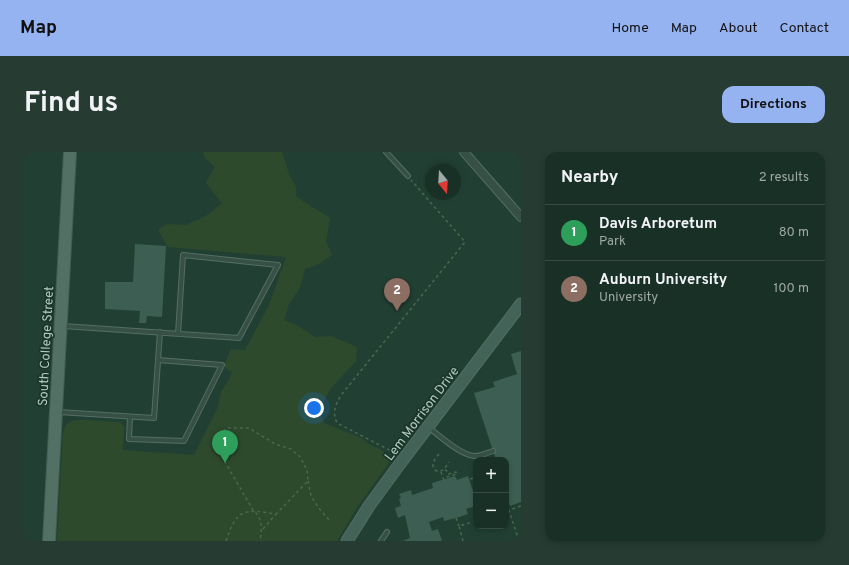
<!DOCTYPE html>
<meta charset="utf-8">
<style>
:root{--surface:#193026;--page:#263c32;--text:#f1f3f6;--muted:#9fa9a7;--line:#374b43;--accent:#95b2f1}
body{margin:0;font-family:Overpass,sans-serif;background:var(--page);color:var(--text)}
.controls{position:absolute;right:12px;bottom:12px;display:grid;overflow:hidden;border-radius:8px;box-shadow:0 2px 6px #0003}
.controls button{width:36px;height:36px;display:grid;place-items:center;padding:0;border:0;border-bottom:1px solid var(--line);background:var(--surface);color:var(--text);font:20px sans-serif}
.compass{position:absolute;left:401px;top:12px;width:36px;height:36px;border-radius:50%;background:var(--surface);box-shadow:0 2px 6px #0003;rotate:162deg}
.you{position:absolute;left:290px;top:256px;width:14px;height:14px;margin:-10px;border:3px solid #fff;border-radius:50%;background:#1a73e8;box-shadow:0 0 0 6px #1a73e833}
.badge{display:grid;place-items:center;width:26px;height:26px;border-radius:50%;background:var(--accent);color:#fff;font-size:13px;font-weight:700}
.pin{position:absolute;translate:-50% -33px;filter:drop-shadow(0 1px 2px #0008)}
.pin::after{content:'';position:absolute;top:21px;width:14px;height:12px;background:inherit;clip-path:polygon(0 0,100% 0,50% 100%)}
.list{margin:0;padding:0;list-style:none}
h2{display:flex;justify-content:space-between;align-items:center;height:52px;margin:0;padding:0 16px;font-size:17px}
h2 small{font-size:13px;font-weight:400;color:var(--muted)}
.list li{display:grid;grid-template-columns:26px 1fr auto;gap:12px;align-items:center;box-sizing:border-box;height:56px;padding:0 16px;border-top:1px solid var(--line)}
.list b{display:block;font-size:15px;white-space:nowrap}
.list p{margin:0;font-size:13px;white-space:nowrap;color:var(--muted)}
.list em{font-size:13px;font-style:normal;color:var(--muted)}
.map{position:relative;flex:none;width:497px;height:389px;overflow:hidden;border-radius:12px}
header{display:flex;align-items:center;gap:24px;box-sizing:border-box;height:56px;padding:0 20px;background:var(--accent);color:#111}
header strong{font-size:19px}
nav{display:flex;gap:22px;margin-inline-start:auto;font-size:14px}
.intro{display:flex;align-items:center;justify-content:space-between;box-sizing:border-box;height:96px;padding:0 24px}
h1{margin:0;font-size:28px}
.button{padding:10px 18px;border-radius:12px;background:var(--accent);color:#111;font-size:14px;font-weight:700}
main{display:flex;gap:24px;padding:0 24px}
aside{flex:1;background:var(--surface);border-radius:12px;box-shadow:0 2px 6px #0003}
.map>svg:first-child{display:block}
</style>
<header>
<strong>Map</strong>
<nav><a>Home</a><a>Map</a><a>About</a><a>Contact</a></nav>
</header>
<div class="intro"><h1>Find us</h1><a class="button">Directions</a></div>
<main>
<div class="map">
<svg width="497" height="389" viewBox="0 0 497 389">
<rect width="100%" height="100%" fill="#214033"/>
<path fill="#2e4a2d" d="M179,0H258L265,22L272,35V44C283,53 295,58 306,66L302,89L308,103L295,112L281,117L276,136L265,152L260,168L274,174L291,185L307,184L333,195L332,209L307,236L300,249L297,261L300,271L339,287C346,297 368,296 364,312L330,360L313,389H33L39,281C40,276 42,271 48,269C56,266 85,270 95,270L100,274L99,298L170,303L194,255L197,240L206,226L208,219H205L200,214L207,197L221,198L245,153L262,105L144,95L134,78L143,72L162,73L182,64L198,51L182,31L191,15L181,6Z"/>
<g fill="#3d5f53">
<path d="M111,92L142,94L138,165L123,164L122,171H115L116,159L81,157V130H109Z"/>
<path d="M497,199V350L486,354L482,341V308H472L450,241L471,235L469,230L493,222L487,202Z"/>
<path d="M431,324L433,328L444,324L452,347V354L442,357L444,362L432,366L420,369L419,365L405,370L408,379L414,377L418,389H379L386,386L381,363L374,366L371,356L377,354L375,347L377,346L375,342L387,338L388,343L409,336L408,331Z"/>
</g>
<g fill="none" stroke-linecap="round" stroke-linejoin="round">
<defs>
<g id="lane">
<path d="M362,0L384,24"/>
<path d="M39,174L215,186L254,113L159,103L154,182"/>
<path d="M34,260L130,266L136,180"/>
<path d="M106,265L105,287L160,289L198,213L134,208"/>
<path d="M404,275C416,284 435,302 450,304C456,304 463,301 469,299"/>
<path d="M357,389L363,380"/>
</g>
<path id="street" d="M440,0L497,65"/>
<path id="secondary" d="M323,389L345,354L375,313L497,152"/>
<path id="primary" d="M25,389L46,0"/>
</defs>
<use href="#lane" stroke="#546e63" stroke-width="6"/>
<use href="#street" stroke="#546e63" stroke-width="10"/>
<use href="#secondary" stroke="#546e63" stroke-width="13"/>
<use href="#primary" stroke="#425c51" stroke-width="14"/>
<g stroke="#4a674f" stroke-width="1.5" stroke-dasharray="3 3" stroke-linecap="butt">
<path d="M371,301L313,271C308,260 311,253 318,242L441,90L387,28"/>
<path d="M415,302C411,307 406,312 411,318C418,322 421,316 425,310"/>
<path d="M417,320L419,326"/>
<path d="M446,327L450,326L452,333"/>
<path d="M420,328L419,326L433,322L432,320L424,322L423,319L420,317"/>
<path d="M284,329L287,344L294,355L305,368"/>
<path d="M482,359L485,358L482,350L485,349"/>
<path d="M432,366L435,374"/>
<path d="M239,377L252,362"/>
<path d="M202,389C213,356 220,357 252,362L284,329L283,318L276,305L267,297L251,292L225,276H202C196,283 193,288 194,298L229,358C239,367 238,377 236,389"/>
<path d="M439,389L435,374L452,369"/>
<path d="M495,389L485,358L497,354"/>
</g>
<use href="#lane" stroke="#365045" stroke-width="4"/>
<use href="#street" stroke="#365045" stroke-width="8"/>
<use href="#secondary" stroke="#436358" stroke-width="11"/>
<use href="#primary" stroke="#537064" stroke-width="12"/>
</g>
<g text-anchor="middle" stroke-width="3.5" stroke-linejoin="round" paint-order="stroke">
<g font-size="13" fill="#b2cbc1" stroke="#1b352a">
<text transform="translate(21 194) rotate(-87)" y="5">South College Street</text>
<text transform="translate(397 261) rotate(-53)" y="5">Lem Morrison Drive</text>
</g>
</g>
</svg>
<div class="controls">
<button>+</button>
<button>−</button>
</div>
<svg class="compass" viewBox="-18 -18 36 36"><path d="M0-13l5 13h-10z" fill="#e53935"/><path d="M0 13l5-13h-10z" fill="#9fa9a7"/></svg>
<div class="you"></div>
<div class="pin badge" style="left:201px;top:311px;background:#2e9e5b">1</div>
<div class="pin badge" style="left:373px;top:159px;background:#8d6e63">2</div>
</div>
<aside>
<h2>Nearby<small>2 results</small></h2>
<ul class="list">
<li><span class="badge" style="background:#2e9e5b">1</span><div><b>Davis Arboretum</b><p>Park</p></div><em>80 m</em></li>
<li><span class="badge" style="background:#8d6e63">2</span><div><b>Auburn University</b><p>University</p></div><em>100 m</em></li>
</ul>
</aside>
</main>
